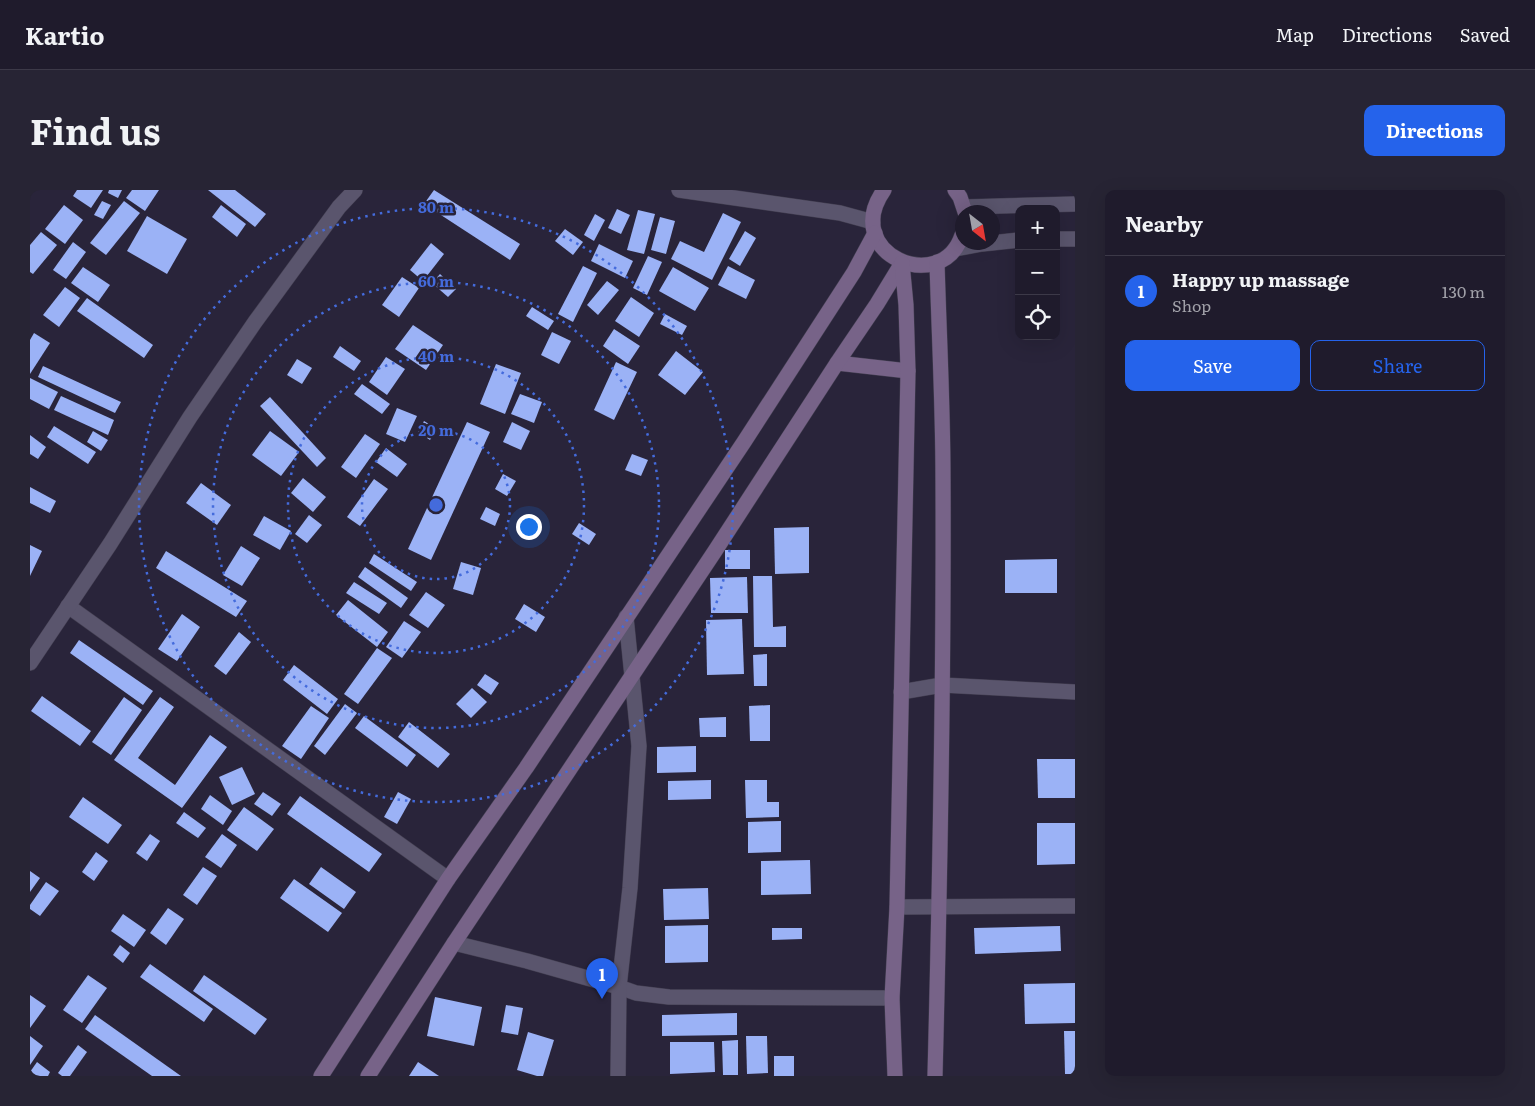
<!DOCTYPE html>
<meta charset="utf-8">
<style>
:root{--surface:#1f1b2c;--page:#272434;--text:#f1f3f6;--muted:#a1a1a9;--line:#3c3948;--accent:#2563eb}
body{margin:0;font-family:Literata,serif;background:var(--page);color:var(--text)}
.controls{position:absolute;right:15px;top:15px;display:grid;overflow:hidden;border-radius:10px;box-shadow:0 5px 20px #0002}
.controls button{width:45px;height:45px;display:grid;place-items:center;padding:0;border:0;border-bottom:1px solid var(--line);background:var(--surface);color:var(--text);font:25px sans-serif}
.compass{position:absolute;left:925px;top:15px;width:45px;height:45px;border-radius:50%;background:var(--surface);box-shadow:0 5px 20px #0002;rotate:149deg}
.you{position:absolute;left:498px;top:336px;width:18px;height:18px;margin:-12px;border:4px solid #fff;border-radius:50%;background:#1a73e8;box-shadow:0 0 0 8px #1a73e833}
.badge{display:grid;place-items:center;width:32px;height:32px;border-radius:50%;background:var(--accent);color:#fff;font-size:16px;font-weight:700}
.pin{position:absolute;translate:-50% -41px;filter:drop-shadow(0 1px 2px #0008)}
.pin::after{content:'';position:absolute;top:26px;width:18px;height:15px;background:inherit;clip-path:polygon(0 0,100% 0,50% 100%)}
.list{margin:0;padding:0;list-style:none}
h2{display:flex;justify-content:space-between;align-items:center;height:65px;margin:0;padding:0 20px;font-size:21px}
h2 small{font-size:16px;font-weight:400;color:var(--muted)}
.list li{display:grid;grid-template-columns:32px 1fr auto;gap:15px;align-items:center;box-sizing:border-box;height:70px;padding:0 20px;border-top:1px solid var(--line)}
.list b{display:block;font-size:19px;white-space:nowrap}
.list p{margin:0;font-size:16px;white-space:nowrap;color:var(--muted)}
.list em{font-size:16px;font-style:normal;color:var(--muted)}
.actions{display:flex;gap:10px;padding:15px 20px}
.actions a{flex:1;padding:11px 0;border:1px solid var(--accent);border-radius:10px;text-align:center;font-size:18px;color:var(--accent)}
.actions .main{background:var(--accent);color:#fff}
.icon{flex:none;width:28px;height:28px;fill:none;stroke:currentColor;stroke-width:2;stroke-linecap:round;stroke-linejoin:round}
.map{position:relative;flex:none;width:1045px;height:886px;overflow:hidden;border-radius:10px}
header{display:flex;align-items:center;gap:30px;box-sizing:border-box;height:70px;padding:0 25px;background:var(--surface);border-bottom:1px solid var(--line)}
header strong{font-size:24px}
nav{display:flex;gap:28px;margin-inline-start:auto;font-size:18px}
.intro{display:flex;align-items:center;justify-content:space-between;box-sizing:border-box;height:120px;padding:0 30px}
h1{margin:0;font-size:35px}
.button{padding:12px 22px;border-radius:10px;background:var(--accent);color:#fff;font-size:18px;font-weight:700}
main{display:flex;gap:30px;padding:0 30px}
aside{flex:1;background:var(--surface);border-radius:10px;box-shadow:0 5px 20px #0002}
.map>svg:first-child{display:block}
</style>
<header>
<strong>Kartio</strong>
<nav><a>Map</a><a>Directions</a><a>Saved</a></nav>
</header>
<div class="intro"><h1>Find us</h1><a class="button">Directions</a></div>
<main>
<div class="map">
<svg width="1045" height="886" viewBox="0 0 1045 886">
<rect width="100%" height="100%" fill="#29243a"/>
<g fill="#9bb2f6">
<path d="M47,0H73L61,18L43,6Z"/>
<path d="M79,0H92L88,8L78,3Z"/>
<path d="M102,0H129L115,21L96,8Z"/>
<path d="M178,0H205L236,24L225,37Z"/>
<path d="M404,0L490,54L480,70L394,14Z"/>
<path d="M72,11L81,15L73,29L64,25Z"/>
<path d="M94,11L110,23L76,65L60,53Z"/>
<path d="M34,15L53,30L35,54L15,39Z"/>
<path d="M191,15L216,34L207,47L182,27Z"/>
<path d="M587,19L600,25L591,44L578,38Z"/>
<path d="M608,20L625,24L614,64L597,60Z"/>
<path d="M693,23L711,32L682,90L641,69L650,51L674,62Z"/>
<path d="M565,24L575,30L564,51L554,45Z"/>
<path d="M117,26L157,49L137,84L97,61Z"/>
<path d="M630,27L645,31L636,64L621,60Z"/>
<path d="M535,39L553,52L543,65L525,51Z"/>
<path d="M715,41L726,48L710,76L699,69Z"/>
<path d="M11,42L27,55L3,84L0,82V55Z"/>
<path d="M43,52L56,62L36,89L23,80Z"/>
<path d="M401,53L414,64L393,91L380,80Z"/>
<path d="M569,54L603,71L595,88L561,71Z"/>
<path d="M618,66L632,72L617,105L603,98Z"/>
<path d="M553,76L567,83L543,132L528,124Z"/>
<path d="M698,76L725,90L716,109L688,95Z"/>
<path d="M53,77L80,95L68,112L41,93Z"/>
<path d="M643,77L679,98L665,121L629,101Z"/>
<path d="M410,84L426,99L418,107L402,93Z"/>
<path d="M372,87L389,98L369,127L352,115Z"/>
<path d="M577,91L589,100L568,125L557,115Z"/>
<path d="M35,97L50,108L29,137L13,125Z"/>
<path d="M601,107L624,123L609,147L585,131Z"/>
<path d="M57,108L123,155L114,168L47,121Z"/>
<path d="M502,117L524,131L518,140L496,126Z"/>
<path d="M635,124L657,136L652,145L630,134Z"/>
<path d="M383,135L413,155L396,180L365,159Z"/>
<path d="M584,139L610,156L598,174L573,156Z"/>
<path d="M522,142L541,151L529,174L511,165Z"/>
<path d="M4,143L20,153L0,184V150Z"/>
<path d="M310,156L331,171L324,181L303,167Z"/>
<path d="M646,161L673,182L655,205L628,185Z"/>
<path d="M356,167L375,179L357,205L339,192Z"/>
<path d="M267,169L282,178L272,194L257,185Z"/>
<path d="M586,172L607,182L584,230L564,220Z"/>
<path d="M466,174L491,183L475,224L450,214Z"/>
<path d="M13,176L91,212L85,223L8,187Z"/>
<path d="M0,188L28,202L19,219L0,209Z"/>
<path d="M332,194L360,214L352,224L324,204Z"/>
<path d="M490,204L512,212L504,233L481,224Z"/>
<path d="M31,206L84,230L78,245L24,220Z"/>
<path d="M240,207L296,268L287,277L230,216Z"/>
<path d="M367,218L387,226L375,252L356,244Z"/>
<path d="M394,231L407,239L400,250L388,242Z"/>
<path d="M437,232L460,242L401,370L378,359Z"/>
<path d="M482,232L500,241L491,260L473,252Z"/>
<path d="M24,236L66,262L58,274L17,247Z"/>
<path d="M63,241L78,250L71,261L57,252Z"/>
<path d="M240,241L269,262L251,286L222,265Z"/>
<path d="M335,244L350,254L326,288L311,277Z"/>
<path d="M0,245L16,257L8,269L0,264Z"/>
<path d="M356,258L377,274L367,287L346,272Z"/>
<path d="M602,264L618,270L611,286L595,280Z"/>
<path d="M473,284L486,291L477,306L465,299Z"/>
<path d="M273,288L296,307L283,322L261,303Z"/>
<path d="M344,289L358,299L330,336L317,327Z"/>
<path d="M171,293L201,315L187,335L156,313Z"/>
<path d="M0,297L26,311L20,323L0,313Z"/>
<path d="M456,317L470,324L465,336L450,329Z"/>
<path d="M279,325L292,335L277,353L265,344Z"/>
<path d="M234,326L261,341L250,360L223,345Z"/>
<path d="M549,333L566,344L559,355L542,344Z"/>
<path d="M779,337V383L745,384L744,338Z"/>
<path d="M0,355L12,361L0,386Z"/>
<path d="M211,356L230,368L212,396L193,385Z"/>
<rect x="695" y="360" width="25" height="19"/>
<path d="M136,361L217,411L206,427L126,378Z"/>
<path d="M344,364L387,392L381,401L339,373Z"/>
<path d="M1027,369V403H975V370Z"/>
<path d="M431,372L451,378L443,405L423,399Z"/>
<path d="M335,377L378,408L371,418L328,387Z"/>
<path d="M723,386H742L743,437L756,436V457H724Z"/>
<path d="M717,387L718,423H681L680,388Z"/>
<path d="M324,392L357,413L349,424L316,403Z"/>
<path d="M396,402L415,415L398,438L379,425Z"/>
<path d="M318,410L358,442L347,457L306,425Z"/>
<path d="M494,414L515,427L506,442L485,429Z"/>
<path d="M152,424L170,437L147,471L128,459Z"/>
<path d="M712,429L714,484L677,485L676,430Z"/>
<path d="M374,431L391,442L372,468L356,457Z"/>
<path d="M209,442L221,452L196,485L184,476Z"/>
<path d="M49,450L123,501L113,515L40,463Z"/>
<path d="M347,458L362,468L328,514L314,504Z"/>
<path d="M737,464V496H724L723,465Z"/>
<path d="M264,475L308,509L297,524L253,490Z"/>
<path d="M455,484L469,493L461,505L447,495Z"/>
<path d="M442,498L457,512L441,528L426,514Z"/>
<path d="M12,506L61,541L50,556L1,521Z"/>
<path d="M94,507L112,520L81,565L62,552Z"/>
<path d="M130,507L144,517L108,568L145,595L180,545L197,557L152,618L84,570Z"/>
<path d="M315,514L327,523L295,565L284,556Z"/>
<path d="M740,515V551H720L719,516Z"/>
<path d="M281,516L299,528L271,569L252,556Z"/>
<path d="M334,526L386,565L377,577L325,538Z"/>
<path d="M696,527V547H670L669,528Z"/>
<path d="M379,532L420,564L408,578L368,547Z"/>
<path d="M666,556V582L627,583V557Z"/>
<path d="M1007,569H1045V608H1008Z"/>
<path d="M212,577L225,604L202,615L189,587Z"/>
<path d="M681,590V609L638,610V591Z"/>
<path d="M715,590H737V612H749V627L716,628Z"/>
<path d="M233,602L251,614L242,626L224,614Z"/>
<path d="M368,602L381,609L367,634L354,627Z"/>
<path d="M180,605L202,621L193,635L171,619Z"/>
<path d="M270,606L352,664L339,682L257,624Z"/>
<path d="M53,607L92,635L78,654L39,627Z"/>
<path d="M214,617L244,639L227,661L197,640Z"/>
<path d="M154,622L176,638L168,648L146,633Z"/>
<path d="M751,631V662L718,663V632Z"/>
<path d="M1007,633H1045V674L1007,675Z"/>
<path d="M120,644L130,651L117,671L106,663Z"/>
<path d="M192,644L207,655L191,678L175,667Z"/>
<path d="M66,662L78,671L64,691L52,682Z"/>
<path d="M780,670L781,704L731,705V671Z"/>
<path d="M173,677L187,686L167,715L153,705Z"/>
<path d="M291,677L326,702L314,719L279,694Z"/>
<path d="M0,681L10,688L0,702Z"/>
<path d="M264,689L312,723L298,742L250,708Z"/>
<path d="M16,692L29,701L10,726L0,719V715Z"/>
<path d="M678,698L679,729L634,730L633,699Z"/>
<path d="M138,718L154,729L136,755L120,743Z"/>
<path d="M93,724L116,740L104,757L81,741Z"/>
<path d="M678,735V772L635,773V736Z"/>
<path d="M1030,736L1031,761L945,764L944,738Z"/>
<path d="M742,738H772V749L742,750Z"/>
<path d="M90,755L100,763L93,773L83,765Z"/>
<path d="M120,774L183,819L174,832L110,787Z"/>
<path d="M58,785L77,798L52,833L33,820Z"/>
<path d="M174,785L237,829L225,845L163,801Z"/>
<path d="M1045,793V833L995,834L994,794Z"/>
<path d="M0,805L16,816L0,838Z"/>
<path d="M405,807L452,817L444,856L397,846Z"/>
<path d="M476,815L493,818L488,845L471,842Z"/>
<path d="M707,823V845L632,846V825Z"/>
<path d="M65,825L151,886H122L55,839Z"/>
<path d="M1034,841H1045V884H1035Z"/>
<path d="M498,842L524,850L513,886H507L487,880Z"/>
<path d="M0,846L13,856L0,875Z"/>
<path d="M716,846H737L738,883L717,884Z"/>
<path d="M708,850V885H693L692,851Z"/>
<path d="M640,852H684L685,882L640,884Z"/>
<path d="M48,855L57,862L40,886H32L28,883Z"/>
<rect x="744" y="866" width="20" height="20"/>
<path d="M7,872L20,882L18,886H0V882Z"/>
<path d="M388,872L409,886H379Z"/>
</g>
<g fill="none" stroke-linecap="round" stroke-linejoin="round">
<defs>
<g id="minor">
<path d="M649,0L810,23L843,32"/>
<path d="M934,17L1045,14"/>
<path d="M1026,49H1045"/>
<path d="M925,59L952,54L989,50"/>
<path d="M38,416L418,689"/>
<path d="M0,473L80,354L160,227L225,132L309,17L325,0"/>
<path d="M871,502L912,495L1045,502"/>
<path d="M867,717L1045,716"/>
<path d="M424,753L497,771L589,797L606,803L639,807L862,808"/>
<path d="M588,886L589,797L600,698L609,556L596,427"/>
</g>
<g id="secondary">
<path d="M854,0C809,64 912,107 932,45"/>
<path d="M925,0L930,7L935,22"/>
<path d="M807,173L878,181"/>
<path d="M291,886L418,689L496,578L714,252L824,82L845,43"/>
<path d="M338,886L424,753L685,361L807,173L847,114L872,73"/>
<path d="M865,886L862,808L867,717L878,181L876,115L872,73"/>
<path d="M905,886C910,687 914,488 913,289C913,217 909,144 907,72"/>
</g>
</defs>
<use href="#minor" stroke="#433f51" stroke-width="16"/>
<use href="#secondary" stroke="#433f51" stroke-width="16"/>
<use href="#minor" stroke="#5a556d" stroke-width="15"/>
<use href="#secondary" stroke="#776388" stroke-width="15"/>
</g>
<g fill="none" stroke="#446bdc" stroke-width="2.5" stroke-dasharray="2.5 5">
<circle cx="406" cy="315" r="74"/>
<circle cx="406" cy="315" r="148"/>
<circle cx="406" cy="315" r="223"/>
<circle cx="406" cy="315" r="297"/>
</g>
<circle cx="406" cy="315" r="8" fill="#446bdc" stroke="#29243a" stroke-width="2.5"/>
<g font-size="15" text-anchor="middle" font-weight="bold" fill="#446bdc" stroke="#29243a" stroke-width="5" stroke-linejoin="round" paint-order="stroke">
<text x="406" y="23">80 m</text>
<text x="406" y="97">60 m</text>
<text x="406" y="172">40 m</text>
<text x="406" y="246">20 m</text>
</g>
</svg>
<div class="controls">
<button>+</button>
<button>−</button>
<button><svg class="icon" aria-label="locate" viewBox="0 0 24 24"><circle cx="12" cy="12" r="6"/><path d="M12 2v4M12 18v4M2 12h4M18 12h4"/></svg></button>
</div>
<svg class="compass" viewBox="-18 -18 36 36"><path d="M0-13l5 13h-10z" fill="#e53935"/><path d="M0 13l5-13h-10z" fill="#a1a1a9"/></svg>
<div class="you"></div>
<div class="pin badge" style="left:572px;top:809px">1</div>
</div>
<aside>
<h2>Nearby<small></small></h2>
<ul class="list">
<li><span class="badge">1</span><div><b>Happy up massage</b><p>Shop</p></div><em>130 m</em></li>
</ul>
<div class="actions"><a class="main">Save</a><a>Share</a></div>
</aside>
</main>
